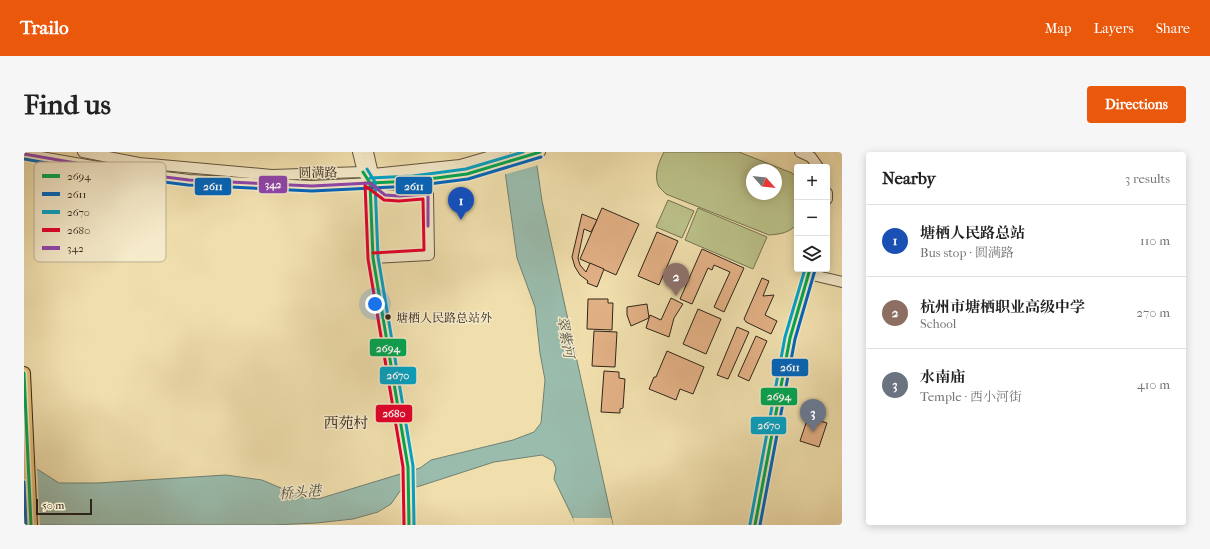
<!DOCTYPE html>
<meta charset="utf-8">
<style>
:root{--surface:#fff;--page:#f6f6f6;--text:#222;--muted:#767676;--line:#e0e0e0;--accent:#ea580c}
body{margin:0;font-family:"IM FELL French Canon","Noto Serif SC",serif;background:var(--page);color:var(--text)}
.controls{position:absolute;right:12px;top:12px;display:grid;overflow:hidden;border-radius:4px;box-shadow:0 2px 10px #0003}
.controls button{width:36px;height:36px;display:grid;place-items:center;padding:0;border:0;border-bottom:1px solid var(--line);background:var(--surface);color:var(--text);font:20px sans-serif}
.compass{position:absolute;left:722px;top:12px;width:36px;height:36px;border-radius:50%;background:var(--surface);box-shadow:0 2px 10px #0003;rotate:117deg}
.scale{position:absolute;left:12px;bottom:10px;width:56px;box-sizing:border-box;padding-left:4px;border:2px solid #31251b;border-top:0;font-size:11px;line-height:14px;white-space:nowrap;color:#31251b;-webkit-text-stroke:3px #f5eaca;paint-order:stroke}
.you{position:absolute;left:351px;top:152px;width:14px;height:14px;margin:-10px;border:3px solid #fff;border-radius:50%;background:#1a73e8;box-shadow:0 0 0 6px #1a73e833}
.badge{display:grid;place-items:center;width:26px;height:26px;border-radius:50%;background:var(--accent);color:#fff;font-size:13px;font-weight:700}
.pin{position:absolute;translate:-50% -33px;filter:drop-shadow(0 1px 2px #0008)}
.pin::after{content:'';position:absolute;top:21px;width:14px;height:12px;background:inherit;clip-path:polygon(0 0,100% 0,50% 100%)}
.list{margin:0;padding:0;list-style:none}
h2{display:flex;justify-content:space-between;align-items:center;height:52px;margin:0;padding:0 16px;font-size:17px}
h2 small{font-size:13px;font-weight:400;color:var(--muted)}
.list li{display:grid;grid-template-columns:26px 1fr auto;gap:12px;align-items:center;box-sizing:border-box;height:72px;padding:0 16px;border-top:1px solid var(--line)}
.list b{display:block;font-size:15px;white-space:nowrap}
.list p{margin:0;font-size:13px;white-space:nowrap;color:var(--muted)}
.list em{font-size:13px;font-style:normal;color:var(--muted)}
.icon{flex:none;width:22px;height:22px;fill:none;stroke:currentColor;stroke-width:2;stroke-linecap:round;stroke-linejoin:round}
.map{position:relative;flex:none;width:818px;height:373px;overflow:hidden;border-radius:4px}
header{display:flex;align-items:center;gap:24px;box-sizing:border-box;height:56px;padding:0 20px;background:var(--accent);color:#fff}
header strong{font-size:19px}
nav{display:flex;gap:22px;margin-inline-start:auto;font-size:14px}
.intro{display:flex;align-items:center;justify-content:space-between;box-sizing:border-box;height:96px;padding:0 24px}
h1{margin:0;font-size:28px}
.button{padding:10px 18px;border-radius:4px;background:var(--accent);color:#fff;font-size:14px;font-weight:700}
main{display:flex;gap:24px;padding:0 24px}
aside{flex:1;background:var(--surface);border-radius:4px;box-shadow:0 2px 10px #0003}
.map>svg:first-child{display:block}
</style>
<header>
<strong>Trailo</strong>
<nav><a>Map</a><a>Layers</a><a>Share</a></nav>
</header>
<div class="intro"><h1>Find us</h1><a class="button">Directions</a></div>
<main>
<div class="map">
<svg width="818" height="373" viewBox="0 0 818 373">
<rect width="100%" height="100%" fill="#f0dfad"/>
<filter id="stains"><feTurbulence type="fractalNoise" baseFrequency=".005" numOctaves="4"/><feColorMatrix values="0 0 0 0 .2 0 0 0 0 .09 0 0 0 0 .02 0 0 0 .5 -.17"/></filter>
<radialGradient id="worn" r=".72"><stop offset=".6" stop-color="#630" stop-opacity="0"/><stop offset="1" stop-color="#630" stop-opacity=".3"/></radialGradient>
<g fill="#bbc189" stroke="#767352" fill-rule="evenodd">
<path d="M640,0H715L768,21L773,26V72C765,81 757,82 745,83L642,42C640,40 637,37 635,35C629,23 635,10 640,0ZM728,18H752V42H728Z"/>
<path d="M644,48L670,59L658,86L632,75Z"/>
<path d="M674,56L743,85L729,117L661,88Z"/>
</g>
<path fill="#9abcad" stroke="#708073" d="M511,0L518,49L589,373H552L548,364L530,327L532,316L529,309L518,303L470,310L396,334L376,339L367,352L354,360L329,367L292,371L249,373H0V318L13,317L35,331H74L202,323L238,328L278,345L294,347L396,316L407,308L489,288L510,280L517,271L521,228L516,201L511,155L493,106L479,5Z"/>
<g fill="#f0dfad">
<path d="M475,0H513L515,13L479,23L477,5Z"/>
<path d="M13,315L16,373H0V316Z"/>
<path d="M549,366H587L589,373H551Z"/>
</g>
<g fill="#e2b085" stroke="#31251b">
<path d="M578,56L615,72L592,123L556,107Z"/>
<path d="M558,62L573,68L567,80L560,77L554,106L556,113L562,120L566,111L580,117L573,135L563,131L564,129L556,123L551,115L548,105Z"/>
<path d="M633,80L654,89L635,133L614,124Z"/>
<path d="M678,97L720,116L700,160L690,155L706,120L690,113L688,118L684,116L668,152L656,147Z"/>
<path d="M738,126L745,129L739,144L750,143L741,163L753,169L747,182L722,170L720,167Z"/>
<path d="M647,146L659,152L650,166L645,185L622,176L626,163L637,168Z"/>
<path d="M564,147H584V151H589L588,178L563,177Z"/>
<path d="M623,152L625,166L607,174L603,163V155Z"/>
<path d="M674,157L697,167L682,202L659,192Z"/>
<path d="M713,175L725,180L704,227L693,223Z"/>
<path d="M570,179L593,180L591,215L568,214Z"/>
<path d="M732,184L743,189L725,229L714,224Z"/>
<path d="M643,199L680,215L669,242L656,237L652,248L625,237L630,225H632Z"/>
<path d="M580,219L595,220V226L601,227L599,256L596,257V261L577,260Z"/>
<path d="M784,265L803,271L795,295L776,289Z"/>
</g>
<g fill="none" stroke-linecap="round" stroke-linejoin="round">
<defs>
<g id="minor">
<path d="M59,0L115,11L248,23L339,20L349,22L436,13L481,0"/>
<path d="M334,0L339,20L346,31L361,43L375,44L404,42L405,103L349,106"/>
<path d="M344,0L349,22L346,31L349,106L378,276L384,315L385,373"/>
<path d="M776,0L787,5L794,15"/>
<path d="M0,2L109,21L165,28L288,34L389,29L443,22L516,0"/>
<path d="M803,41V47"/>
<path d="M784,122L818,130"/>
<path d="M731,373L753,252L766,186L786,117"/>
</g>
<path id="major" d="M0,221L7,373"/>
</defs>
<use href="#minor" stroke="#615440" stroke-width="12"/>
<use href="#major" stroke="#31251b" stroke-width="14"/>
<use href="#minor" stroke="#f5eaca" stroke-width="10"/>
<use href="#major" stroke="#e8c076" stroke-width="12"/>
<defs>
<g id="bus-1">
<path d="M339,20L346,31L349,106L384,315L385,373"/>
<path d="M346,31L389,29L443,22L516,0"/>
<path d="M0,221L7,373"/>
<path d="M731,373L766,186L786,117"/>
</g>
<g id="bus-2">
<path d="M0,7L108,26L164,33L288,39L389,34L444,27L517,5"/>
<path d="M0,330L2,373"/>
<path d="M736,373L771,187L791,118"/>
</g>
<g id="bus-3">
<path d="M343,17L351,30L354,105L389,314L390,373"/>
<path d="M346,26L389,24L442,17L499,0"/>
<path d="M726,372L761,185L781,117"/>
</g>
<g id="bus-4">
<path d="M341,31L344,107L379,315L380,373"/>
<path d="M343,35L360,48L375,49L399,47L400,98L349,101"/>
</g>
<path id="bus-5" d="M0,2L109,21L165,28L288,34L346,31L361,43L375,44L404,42V74"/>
</defs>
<use href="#bus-1" stroke="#f5eaca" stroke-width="6"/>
<use href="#bus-2" stroke="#f5eaca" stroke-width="6"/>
<use href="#bus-3" stroke="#f5eaca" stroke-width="6"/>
<use href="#bus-4" stroke="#f5eaca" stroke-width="6"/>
<use href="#bus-5" stroke="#f5eaca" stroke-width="6"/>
<use href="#bus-1" stroke="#00a651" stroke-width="3"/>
<use href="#bus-2" stroke="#0065bd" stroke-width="3"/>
<use href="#bus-3" stroke="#02a2c5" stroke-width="3"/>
<use href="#bus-4" stroke="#e4002b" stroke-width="3"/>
<use href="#bus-5" stroke="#8e44ad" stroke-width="3"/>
</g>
<circle fill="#31251b" stroke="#f5eaca" stroke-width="1.5" cx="364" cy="165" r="3.5"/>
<g text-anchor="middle" stroke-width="3" stroke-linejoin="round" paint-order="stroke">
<g font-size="12" fill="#31251b" stroke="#f5eaca" text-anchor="start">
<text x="372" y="170">塘栖人民路总站外</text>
</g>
<g font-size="13" fill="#31251b" stroke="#f5eaca">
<text transform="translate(294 20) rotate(-1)" y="5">圆满路</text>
</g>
<g font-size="14" font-style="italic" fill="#505247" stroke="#f5eaca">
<text transform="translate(542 185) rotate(80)" y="5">翠紫河</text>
<text transform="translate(276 340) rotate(-5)" y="5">桥头港</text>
</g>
<g font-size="15" fill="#31251b" stroke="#f5eaca">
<text x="322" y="276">西苑村</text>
</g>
</g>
<rect x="10" y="10" width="132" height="100" rx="6" fill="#f5eaca" stroke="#baaf96" stroke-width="1"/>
<rect x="18" y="22" width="18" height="4" fill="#00a651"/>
<rect x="18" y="40" width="18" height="4" fill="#0065bd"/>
<rect x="18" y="58" width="18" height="4" fill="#02a2c5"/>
<rect x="18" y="76" width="18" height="4" fill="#e4002b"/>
<rect x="18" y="94" width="18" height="4" fill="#8e44ad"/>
<g font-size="11" fill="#31251b">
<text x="43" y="28">2694</text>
<text x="43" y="46">2611</text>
<text x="43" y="64">2670</text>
<text x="43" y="82">2680</text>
<text x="43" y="100">342</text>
</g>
<g stroke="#f5eaca" stroke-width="1.5">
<rect x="234" y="23" width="30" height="19" rx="4" fill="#8e44ad"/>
<rect x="371" y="24" width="38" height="19" rx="4" fill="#0065bd"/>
<rect x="170" y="25" width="38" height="19" rx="4" fill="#0065bd"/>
<rect x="345" y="186" width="38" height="19" rx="4" fill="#00a651"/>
<rect x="747" y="206" width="38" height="19" rx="4" fill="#0065bd"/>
<rect x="355" y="214" width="38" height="19" rx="4" fill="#02a2c5"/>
<rect x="736" y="235" width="38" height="19" rx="4" fill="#00a651"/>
<rect x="351" y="252" width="38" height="19" rx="4" fill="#e4002b"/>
<rect x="726" y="264" width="37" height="19" rx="4" fill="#02a2c5"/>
</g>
<g font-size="11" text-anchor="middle" font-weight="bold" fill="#fff">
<text x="249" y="36">342</text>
<text x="390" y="38">2611</text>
<text x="189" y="38">2611</text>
<text x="364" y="200">2694</text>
<text x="766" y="219">2611</text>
<text x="374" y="227">2670</text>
<text x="755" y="248">2694</text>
<text x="370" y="265">2680</text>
<text x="745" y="277">2670</text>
</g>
<rect width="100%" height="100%" filter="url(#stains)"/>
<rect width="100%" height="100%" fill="url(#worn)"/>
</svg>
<div class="controls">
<button>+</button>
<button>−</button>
<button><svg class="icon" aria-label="layers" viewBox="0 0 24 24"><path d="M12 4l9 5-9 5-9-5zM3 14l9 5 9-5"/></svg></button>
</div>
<svg class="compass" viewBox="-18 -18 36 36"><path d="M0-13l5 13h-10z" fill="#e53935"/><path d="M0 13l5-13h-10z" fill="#767676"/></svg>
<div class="scale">50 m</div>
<div class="you"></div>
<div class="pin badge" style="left:437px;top:68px;background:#1a4fb4">1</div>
<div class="pin badge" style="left:652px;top:144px;background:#8d6e63">2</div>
<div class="pin badge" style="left:789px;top:280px;background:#6b7280">3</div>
</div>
<aside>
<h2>Nearby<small>3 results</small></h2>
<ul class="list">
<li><span class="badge" style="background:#1a4fb4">1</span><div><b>塘栖人民路总站</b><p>Bus stop · 圆满路</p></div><em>110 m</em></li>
<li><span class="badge" style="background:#8d6e63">2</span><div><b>杭州市塘栖职业高级中学</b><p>School</p></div><em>270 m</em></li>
<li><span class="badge" style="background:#6b7280">3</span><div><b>水南庙</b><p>Temple · 西小河街</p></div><em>410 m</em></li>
</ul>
</aside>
</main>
